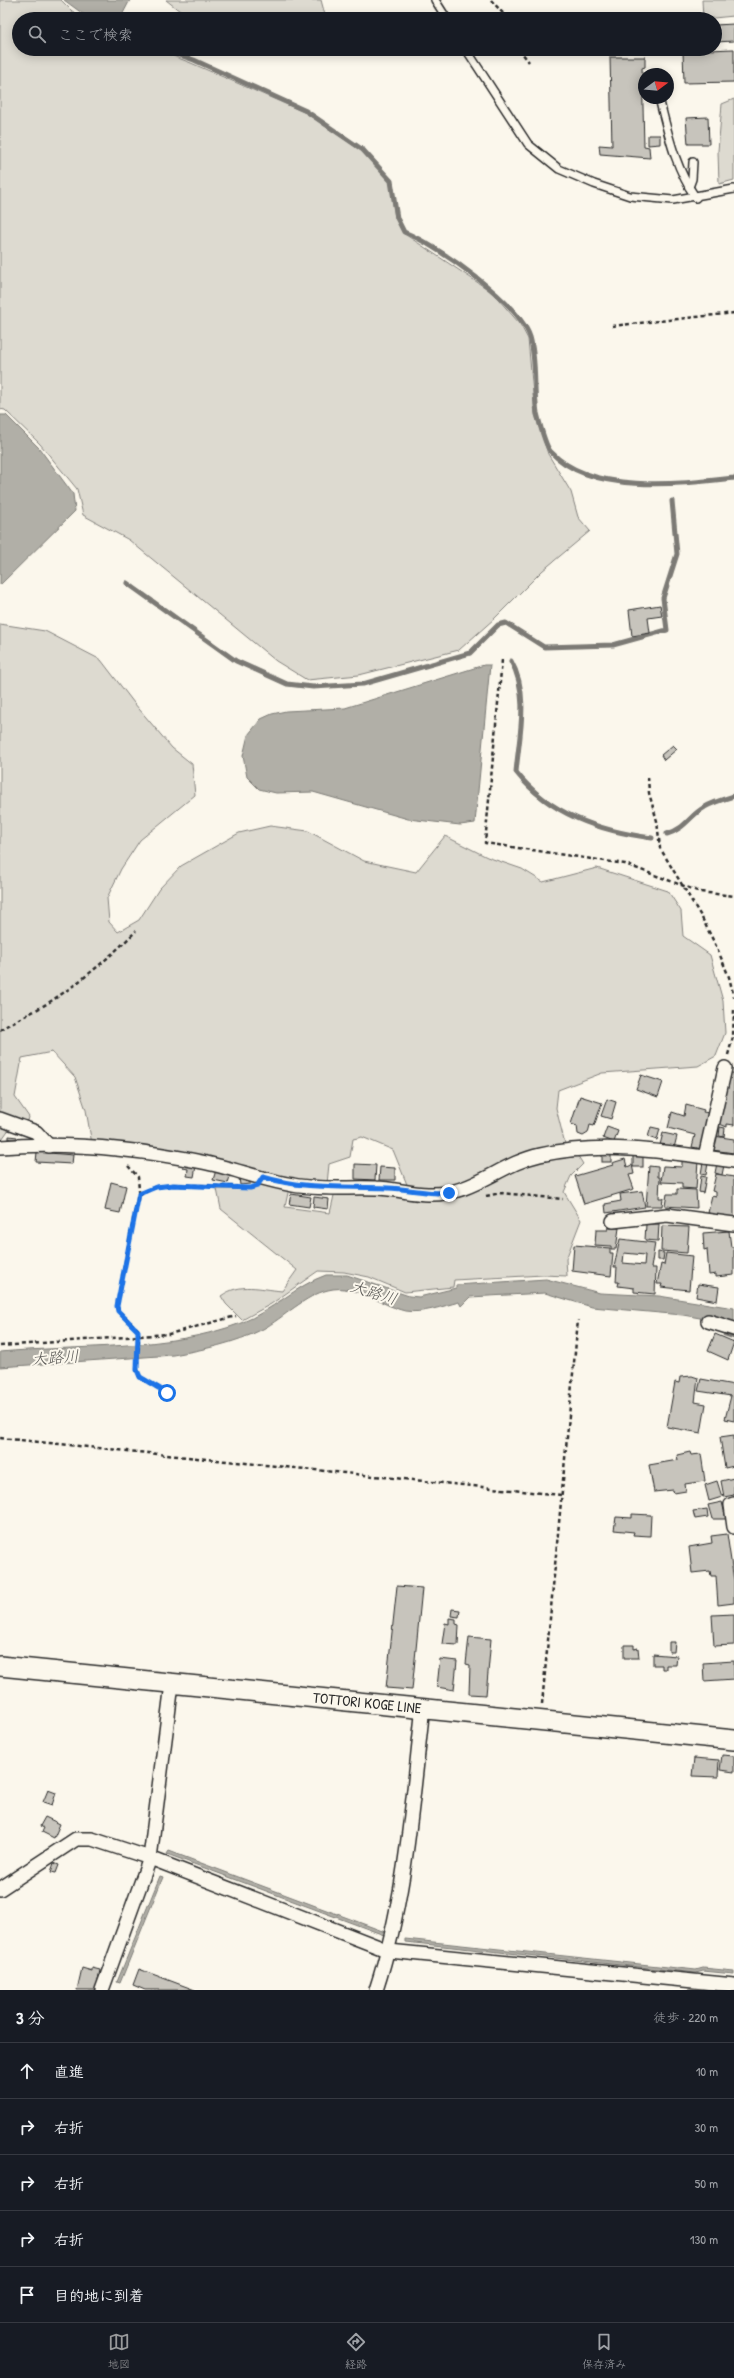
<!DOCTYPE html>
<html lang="ja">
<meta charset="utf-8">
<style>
:root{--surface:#171b24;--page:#20242c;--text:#f1f3f6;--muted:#9ea1a6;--line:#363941;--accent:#98999b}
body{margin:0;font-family:"Patrick Hand","Klee One",sans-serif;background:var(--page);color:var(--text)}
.compass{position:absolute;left:638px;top:68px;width:36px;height:36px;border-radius:50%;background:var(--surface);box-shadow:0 2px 10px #0003;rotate:74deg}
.stop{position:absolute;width:12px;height:12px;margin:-9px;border:3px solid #1a73e8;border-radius:50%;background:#fff}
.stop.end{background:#1a73e8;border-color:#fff;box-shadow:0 1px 4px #0008}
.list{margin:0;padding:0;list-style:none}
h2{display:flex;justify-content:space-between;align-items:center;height:52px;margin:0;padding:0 16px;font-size:17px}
h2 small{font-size:13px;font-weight:400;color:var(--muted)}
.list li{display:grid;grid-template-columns:26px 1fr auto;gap:12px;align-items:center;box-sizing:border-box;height:56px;padding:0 16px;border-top:1px solid var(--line)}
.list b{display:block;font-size:15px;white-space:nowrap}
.list em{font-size:13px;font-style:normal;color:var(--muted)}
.icon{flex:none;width:22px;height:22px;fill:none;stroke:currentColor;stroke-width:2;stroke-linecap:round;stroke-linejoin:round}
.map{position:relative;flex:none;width:734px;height:1990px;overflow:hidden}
.search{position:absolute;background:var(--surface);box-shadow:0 2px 10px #0003;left:12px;right:12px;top:12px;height:44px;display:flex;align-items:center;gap:10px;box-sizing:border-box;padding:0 14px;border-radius:22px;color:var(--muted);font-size:15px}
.sheet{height:332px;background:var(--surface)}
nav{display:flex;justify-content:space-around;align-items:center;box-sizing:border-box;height:56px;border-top:1px solid var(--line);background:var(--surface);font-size:11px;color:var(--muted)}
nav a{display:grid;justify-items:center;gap:2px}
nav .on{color:var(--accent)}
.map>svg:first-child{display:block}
</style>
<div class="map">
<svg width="734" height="1990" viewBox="0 0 734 1990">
<rect width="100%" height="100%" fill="#fbf7ec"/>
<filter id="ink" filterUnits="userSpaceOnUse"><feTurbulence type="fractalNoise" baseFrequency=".025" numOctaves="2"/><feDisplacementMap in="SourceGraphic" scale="8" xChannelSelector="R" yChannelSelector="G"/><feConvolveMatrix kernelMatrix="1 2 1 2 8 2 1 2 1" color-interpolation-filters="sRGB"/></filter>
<g filter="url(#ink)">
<g fill="#dddad0" stroke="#84827e">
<path d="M0,0H61L72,11L85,19H19V49H155L191,63L306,113L363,152L390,182L395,218L403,233L492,292L520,324L528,339L535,415L548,454L571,492L578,517L590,531L542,571L495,618L459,650L359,675L307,680L276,661L129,540L83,515L77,489L40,444L5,410L0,409Z"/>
<path d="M166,0H321L326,19H197L180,11Z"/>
<path d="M702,0H734V16L703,19Z"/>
<path d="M734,99V180L719,184L718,151L722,104Z"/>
<path d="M0,624L45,631L101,660L134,703L172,748L192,764L195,795L140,840L121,869L107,898L109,922L118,932L139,920L159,889L181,866L239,833L270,826L308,831L364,861L416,872L445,836L487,857L522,869L543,882L597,868L668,891L681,911L683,936L710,955L723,1001L725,1033L716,1056L698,1066L602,1073L558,1090L556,1108L566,1148L499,1167L444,1190L408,1187L393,1150L362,1137L353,1139L350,1157L329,1164L327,1184L319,1185L92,1144L86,1110L75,1077L52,1052L22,1058L15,1097L29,1117L27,1125L0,1115Z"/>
<path d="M0,1121L12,1125L0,1142Z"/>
<path d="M576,1153L583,1164L571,1176L564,1192L581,1220L566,1259L567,1276L543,1275L454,1280L453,1287L405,1292L369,1277L344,1272L318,1271L271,1304L242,1320L226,1304L221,1296C240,1282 260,1289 282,1291L297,1270L221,1209L217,1189L252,1188L262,1184L289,1188L285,1207L330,1213L335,1191L422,1197L515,1166Z"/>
</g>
<g fill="#b1afa7" stroke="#7b7a75">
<path d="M64,0H130L120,19H90Z"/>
<path d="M0,415H6L39,448L73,494L75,511L0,585Z"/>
<path d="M484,665H490L475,823L460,825L408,819L313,792L276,793L259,789L247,777L243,756L248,735L261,719L272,714L286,711L345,708Z"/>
<path d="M326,1275H347L409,1296L419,1297L456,1288V1285L546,1279L600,1293L659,1296L734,1308V1324L683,1315L592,1307L545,1293L470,1297L461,1306L459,1302C443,1306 422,1314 405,1311C380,1305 355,1283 328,1290C306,1295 283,1318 263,1329C236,1343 202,1350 173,1355L0,1367V1352C77,1345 168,1351 241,1323C272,1311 295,1286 326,1275Z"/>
<path d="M169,1851L385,1932L384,1935L167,1854Z"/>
<path d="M160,1876L163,1877L120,1983L117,1982Z"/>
<path d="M405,1939L696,1970L703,1968L734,1971V1974L703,1971L696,1973L405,1942Z"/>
</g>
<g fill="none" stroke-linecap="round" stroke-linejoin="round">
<g stroke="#7b7a75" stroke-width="5">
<path d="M163,49L194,60L306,111L363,150L391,181L397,218L404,232C437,245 519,303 530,337C537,361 533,388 537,413C539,421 546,447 551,452C591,495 681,484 734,478"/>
<path d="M127,583L236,661L287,684L313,687L363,684L470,653L498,625L506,623L544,647L613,645L667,630L663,598L677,554L672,501"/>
<path d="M511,661C530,694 519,737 516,772C550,815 600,831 652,838"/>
<path d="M667,834C685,829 690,815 705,807C713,802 724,799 734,796"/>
<path d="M725,1334L734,1337"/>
</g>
</g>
<g fill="#c7c4bc" stroke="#2b2b2b" fill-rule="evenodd">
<path d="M734,24V41L715,42V25Z"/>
<path d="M734,49V82L684,83L683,51Z"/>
<path d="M610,57H645V67L642,68L644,146L649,147L650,158L600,154L599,145L612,146Z"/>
<path d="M708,117L709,144H688L686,118Z"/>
<path d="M648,135H660V144L648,145Z"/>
<path d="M660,605L662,616L648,618L650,633L632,636L629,610Z"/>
<path d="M673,745L677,749L664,760L661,755Z"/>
<path d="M729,1073H734V1125L727,1124V1127L717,1123Z"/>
<path d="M641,1075L663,1082L658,1097L636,1089Z"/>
<path d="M580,1096L602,1103L594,1126L590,1125L588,1133L583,1136L578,1134L577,1126L571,1124Z"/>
<path d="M607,1099L616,1102L611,1119L601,1116Z"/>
<path d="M686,1105L704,1110L703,1112L709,1113L702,1149L692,1147L695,1135L668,1128L672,1112L684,1116Z"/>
<path d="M607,1127L618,1131L614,1142L603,1138Z"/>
<path d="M651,1127L660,1129L657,1140L648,1137Z"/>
<path d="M720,1127L725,1128L724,1137L719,1136Z"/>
<path d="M663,1133L677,1136L674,1148L660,1145Z"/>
<path d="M9,1136L17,1137V1139H9Z"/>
<path d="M714,1136L734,1139V1153L712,1150Z"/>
<path d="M37,1152L73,1155L72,1164L36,1162Z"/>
<rect x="633" y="1153" width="10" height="14"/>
<rect x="602" y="1155" width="9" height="7"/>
<path d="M625,1159L627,1167L632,1165L634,1174L629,1175L634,1189L584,1204L575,1176L613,1165L612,1163Z"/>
<path d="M682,1160L698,1161L696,1189L682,1188V1183L661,1182L663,1166L682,1167Z"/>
<path d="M703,1162L708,1163L706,1175L701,1174Z"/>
<path d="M717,1163L724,1165L722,1175L715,1173Z"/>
<path d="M183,1164L196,1166L194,1177L187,1176L188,1169L183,1168Z"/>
<path d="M355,1164L376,1165L375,1180L355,1179Z"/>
<path d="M649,1166L658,1167V1177H660L659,1198H663L662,1206H646Z"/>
<path d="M380,1167L395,1168V1180H379Z"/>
<path d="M216,1170L231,1173L228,1183L213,1180Z"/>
<path d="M716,1174L734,1177V1218L708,1213L712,1195L716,1196V1192L712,1191Z"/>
<path d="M701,1176L706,1177L703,1193L699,1192Z"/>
<path d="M239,1178H250V1184L240,1185Z"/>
<path d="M111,1182L126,1186L120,1213L105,1210Z"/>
<path d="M677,1189L696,1190L697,1208L665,1206L667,1194H677Z"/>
<path d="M642,1191L645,1207L606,1213L605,1204L621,1201L620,1194Z"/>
<path d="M291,1194L311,1197L309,1207L289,1204Z"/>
<path d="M314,1197L329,1199L328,1209L313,1207Z"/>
<path d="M646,1224H659L658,1241L645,1240Z"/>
<path d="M662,1226L689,1227L687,1253L661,1251Z"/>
<path d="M608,1228H619L616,1249H611V1246L595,1245L596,1230H608Z"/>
<path d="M729,1231L731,1247H734V1275L716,1277V1274L709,1275L707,1249L704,1250L703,1233Z"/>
<path d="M620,1239L655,1243L651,1268H656L655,1294L634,1292V1288L618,1286L619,1282H616L617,1267H614ZM624,1253L645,1255L644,1265L623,1263Z"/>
<path d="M574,1245L610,1248V1253H613L611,1276L572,1271Z"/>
<path d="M658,1252L664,1253L663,1260H658Z"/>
<path d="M666,1253L692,1256L689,1290L661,1287L662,1284H657L661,1264L664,1265Z"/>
<path d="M698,1284L719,1287L717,1301L696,1297Z"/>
<path d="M715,1334L734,1342L728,1360L708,1351Z"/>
<path d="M692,1376L698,1378L695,1402L706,1404L701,1433L667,1427L675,1382L679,1383L680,1377Z"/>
<path d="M701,1379L734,1385V1421L725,1419L731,1396L698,1391Z"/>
<path d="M734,1435V1466L725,1468L720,1437Z"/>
<path d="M690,1452L691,1455L701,1454L705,1481L685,1484L686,1491L674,1493L673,1490L654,1492L649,1465L678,1460L677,1455Z"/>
<path d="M734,1478V1495L724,1497L721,1481Z"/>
<path d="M717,1481L722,1497L709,1501L705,1485Z"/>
<path d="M722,1502L726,1519H712L708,1505Z"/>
<path d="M707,1509L708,1517L695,1519L693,1511Z"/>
<path d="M632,1514L651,1515L650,1536L633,1535L634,1532L614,1530L616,1517L632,1518Z"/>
<path d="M727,1534L734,1581V1603L718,1605L716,1576H711L710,1571L692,1573L689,1547L712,1543L711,1536Z"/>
<path d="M397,1586L422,1588L412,1690L386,1688Z"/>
<path d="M452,1609L460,1610L459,1617L451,1616Z"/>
<path d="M734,1614V1645L714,1646L712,1615Z"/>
<path d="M449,1618L456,1619V1624L459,1625L458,1645L442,1644L445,1623L449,1624Z"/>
<path d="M469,1637L491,1639L486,1695L469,1694L470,1665L466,1664Z"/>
<path d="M669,1642H675L674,1652H669Z"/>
<path d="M624,1645H634V1649L638,1648L639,1658H624Z"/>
<path d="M653,1654L677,1656L676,1665H666V1669H662V1665H653Z"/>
<path d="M440,1659L457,1661L454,1690L437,1687Z"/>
<path d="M734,1661V1679L704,1681L703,1663Z"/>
<path d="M722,1755L734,1756V1772L720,1770Z"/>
<path d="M694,1758L719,1760L718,1777L692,1776Z"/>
<path d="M48,1790L56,1793L52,1805L43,1802Z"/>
<path d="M45,1817L60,1824L54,1838L42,1832L44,1828L40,1826Z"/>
<path d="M54,1863L59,1865L56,1873L51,1872Z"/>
<path d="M82,1968L92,1971V1968L100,1970L96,1990H77Z"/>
<path d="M139,1969L195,1990H145L133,1985Z"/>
</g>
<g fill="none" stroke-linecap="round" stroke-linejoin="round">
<defs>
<g id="service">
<path d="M435,0L447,19"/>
<path d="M466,49L528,144L559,169L594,184L630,196L673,200L734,189"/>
<path d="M659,98C668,133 675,168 696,198"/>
<path d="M689,187L692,179L693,162"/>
</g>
<g id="minor">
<path d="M0,1119L36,1132L49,1146"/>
<path d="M0,1147C66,1142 137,1149 202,1162C233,1168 262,1180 293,1185C320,1190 348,1187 376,1188C393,1188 410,1194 428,1194C472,1196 499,1164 540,1155C605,1141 669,1152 734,1161"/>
<path d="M705,1157L725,1068"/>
<path d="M613,1221L667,1215L734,1224"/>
<path d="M708,1321L734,1329"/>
<path d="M734,1504L731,1505L734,1527"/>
<path d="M0,1889L76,1839H92L150,1858L389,1951L734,1985"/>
<path d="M102,1990L150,1858L172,1684"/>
<path d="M376,1990C406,1899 412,1802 423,1707"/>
</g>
<g id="secondary">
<path id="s1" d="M0,1666L734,1740"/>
</g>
</defs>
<use href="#service" stroke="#2b2b2b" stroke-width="10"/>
<use href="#minor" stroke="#2b2b2b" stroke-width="16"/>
<use href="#secondary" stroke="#2b2b2b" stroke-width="22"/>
<g stroke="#2b2b2b" stroke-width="2.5" stroke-dasharray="4 3" stroke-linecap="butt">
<path d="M491,0L508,19"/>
<path d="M519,49L529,62"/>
<path d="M612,326L734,313"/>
<path d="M502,660L485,843L625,864L700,892L734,896"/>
<path d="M648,777L649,793L657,821L660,848L702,918L717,948L729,977L734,997"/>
<path d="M0,1030C15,1020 32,1013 48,1003C81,982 109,958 136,931"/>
<path d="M728,1055L733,1037L734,1010"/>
<path d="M128,1166L138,1177L139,1191L117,1306L118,1311L139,1331L137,1370L140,1377L167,1393"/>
<path d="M139,1194L156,1187L173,1185L237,1187"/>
<path d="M486,1196L501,1193L563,1199"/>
<path d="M0,1346L169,1334L236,1316"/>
<path d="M0,1438L561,1495"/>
<path d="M542,1704L578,1320"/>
</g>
<use href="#service" stroke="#fbf7ec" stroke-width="7"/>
<use href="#minor" stroke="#fbf7ec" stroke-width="13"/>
<use href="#secondary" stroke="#fbf7ec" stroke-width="19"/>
</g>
</g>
<g fill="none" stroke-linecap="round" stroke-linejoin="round" filter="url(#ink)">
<path stroke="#1a73e8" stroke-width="5" d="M167,1393L140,1377L137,1370L138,1331L118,1311L117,1306L139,1194L156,1187L173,1185L250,1188L257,1186L263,1177C305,1190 345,1186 388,1188C410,1189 426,1194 449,1193"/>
</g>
<g text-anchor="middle" stroke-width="4" stroke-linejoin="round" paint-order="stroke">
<g font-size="15" fill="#2b2b2b" stroke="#fbf7ec">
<text dy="5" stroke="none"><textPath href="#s1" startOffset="369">TOTTORI KOGE LINE</textPath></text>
</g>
<g font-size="16" font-style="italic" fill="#5a5956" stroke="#fbf7ec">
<text transform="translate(374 1292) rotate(17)" y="6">大路川</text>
<text transform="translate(55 1357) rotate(-4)" y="6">大路川</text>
</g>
</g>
</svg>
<svg class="compass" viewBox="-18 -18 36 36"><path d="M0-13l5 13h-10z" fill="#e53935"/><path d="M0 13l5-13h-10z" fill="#9ea1a6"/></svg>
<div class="stop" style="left:167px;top:1393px"></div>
<div class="stop end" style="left:449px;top:1193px"></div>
<div class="search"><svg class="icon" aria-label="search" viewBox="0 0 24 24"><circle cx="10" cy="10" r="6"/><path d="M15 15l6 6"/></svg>ここで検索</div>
</div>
<section class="sheet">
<h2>3 分<small>徒歩 · 220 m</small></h2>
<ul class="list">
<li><svg class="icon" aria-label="ahead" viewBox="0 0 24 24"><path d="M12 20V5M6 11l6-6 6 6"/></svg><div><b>直進</b></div><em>10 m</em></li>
<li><svg class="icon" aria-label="right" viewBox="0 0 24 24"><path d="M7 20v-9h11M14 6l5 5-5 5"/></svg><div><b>右折</b></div><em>30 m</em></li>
<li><svg class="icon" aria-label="right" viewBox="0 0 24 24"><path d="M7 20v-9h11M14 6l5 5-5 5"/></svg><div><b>右折</b></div><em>50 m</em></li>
<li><svg class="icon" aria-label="right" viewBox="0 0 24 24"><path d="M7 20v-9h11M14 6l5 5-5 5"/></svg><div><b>右折</b></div><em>130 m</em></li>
<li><svg class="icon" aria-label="arrive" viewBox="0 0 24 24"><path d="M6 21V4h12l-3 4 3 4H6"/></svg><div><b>目的地に到着</b></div></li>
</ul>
</section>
<nav>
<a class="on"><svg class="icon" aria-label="map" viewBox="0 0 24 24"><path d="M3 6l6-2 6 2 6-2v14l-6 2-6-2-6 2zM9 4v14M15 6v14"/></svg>地図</a>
<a><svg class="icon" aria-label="directions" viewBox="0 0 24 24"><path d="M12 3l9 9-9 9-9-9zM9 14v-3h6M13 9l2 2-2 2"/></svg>経路</a>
<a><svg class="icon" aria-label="saved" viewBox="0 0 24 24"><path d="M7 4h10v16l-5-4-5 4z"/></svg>保存済み</a>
</nav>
